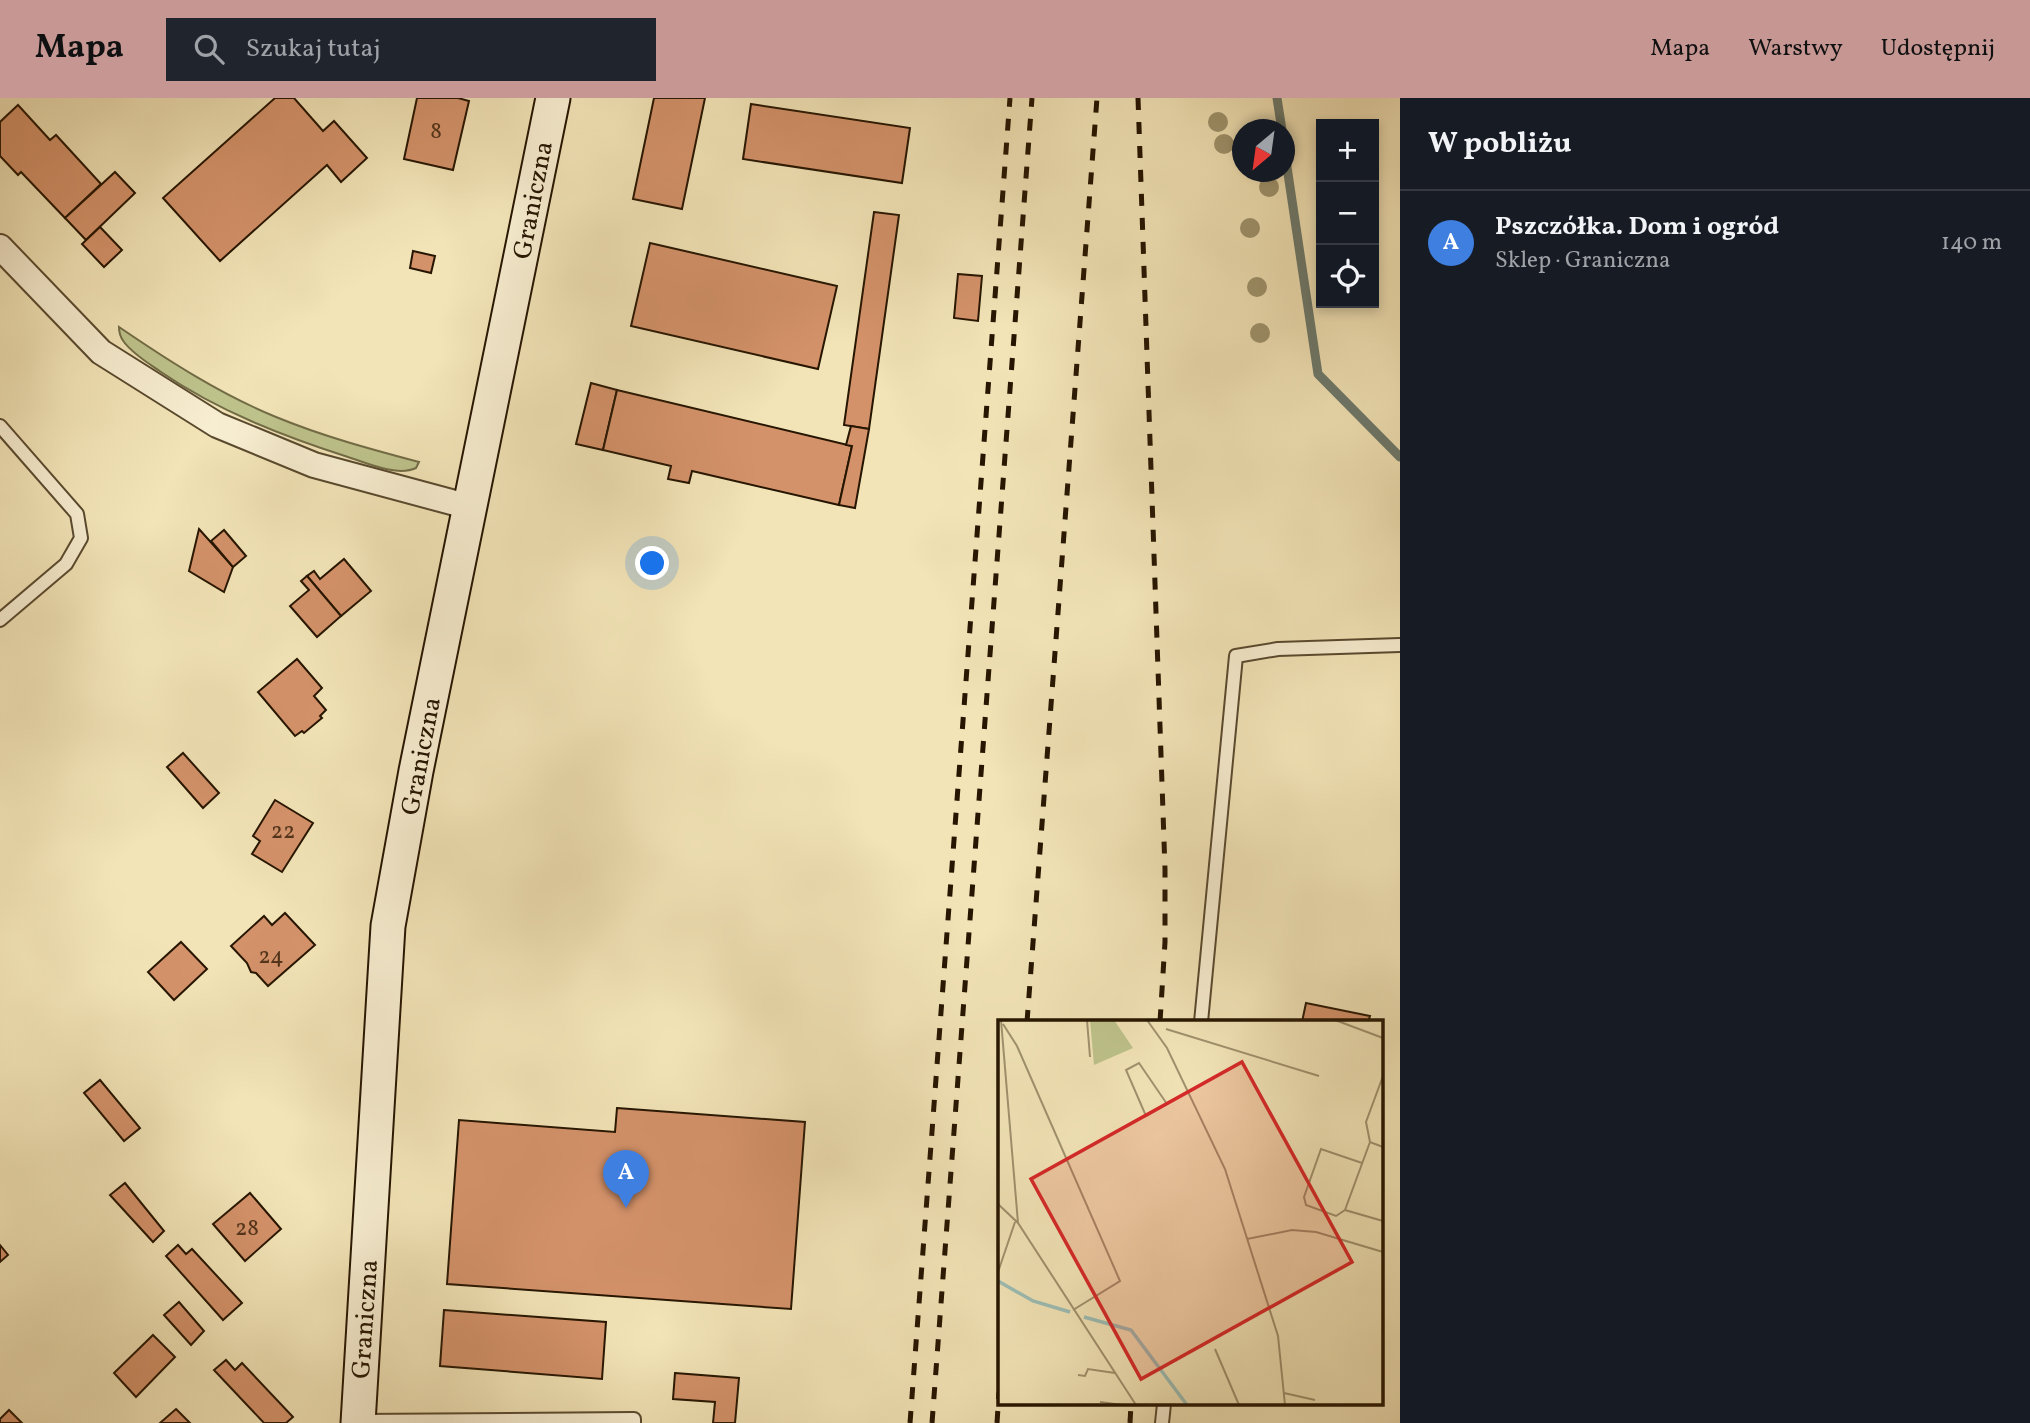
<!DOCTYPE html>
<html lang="pl">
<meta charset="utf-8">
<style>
:root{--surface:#171b24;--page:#20242c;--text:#f1f3f6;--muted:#9ea1a6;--line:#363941;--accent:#c59692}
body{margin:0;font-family:Vollkorn,serif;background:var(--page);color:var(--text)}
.controls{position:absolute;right:21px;top:21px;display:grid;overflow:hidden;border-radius:0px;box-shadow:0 4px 10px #0003}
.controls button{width:63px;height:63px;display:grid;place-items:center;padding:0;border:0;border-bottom:2px solid var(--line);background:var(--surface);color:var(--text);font:35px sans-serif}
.compass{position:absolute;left:1232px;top:21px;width:63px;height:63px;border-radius:50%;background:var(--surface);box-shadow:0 4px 10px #0003;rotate:209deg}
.you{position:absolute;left:653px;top:466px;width:24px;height:24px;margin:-18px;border:5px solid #fff;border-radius:50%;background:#1a73e8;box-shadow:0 0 0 10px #1a73e833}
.badge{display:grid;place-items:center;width:46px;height:46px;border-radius:50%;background:var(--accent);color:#fff;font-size:23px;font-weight:700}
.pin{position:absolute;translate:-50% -58px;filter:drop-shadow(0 2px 4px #0008)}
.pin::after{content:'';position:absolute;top:37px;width:24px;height:21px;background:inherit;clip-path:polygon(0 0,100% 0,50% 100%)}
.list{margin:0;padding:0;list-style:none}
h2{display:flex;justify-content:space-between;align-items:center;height:91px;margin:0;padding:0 28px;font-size:30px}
h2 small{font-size:23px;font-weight:400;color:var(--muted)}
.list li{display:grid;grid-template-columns:46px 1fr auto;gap:21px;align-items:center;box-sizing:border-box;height:105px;padding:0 28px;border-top:2px solid var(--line)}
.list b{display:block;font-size:26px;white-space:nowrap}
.list p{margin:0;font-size:23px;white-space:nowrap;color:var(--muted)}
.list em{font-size:23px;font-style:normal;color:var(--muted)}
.icon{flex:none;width:38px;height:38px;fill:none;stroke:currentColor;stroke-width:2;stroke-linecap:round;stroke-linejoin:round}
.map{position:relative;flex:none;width:1400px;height:1325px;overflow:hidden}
header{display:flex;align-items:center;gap:42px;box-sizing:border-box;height:98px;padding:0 35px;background:var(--accent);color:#111}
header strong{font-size:33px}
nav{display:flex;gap:38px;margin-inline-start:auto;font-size:24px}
.search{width:490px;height:63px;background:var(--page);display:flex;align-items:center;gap:18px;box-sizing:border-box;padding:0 24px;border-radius:0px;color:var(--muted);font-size:26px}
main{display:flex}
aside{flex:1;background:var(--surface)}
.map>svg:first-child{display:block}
</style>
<header>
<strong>Mapa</strong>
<div class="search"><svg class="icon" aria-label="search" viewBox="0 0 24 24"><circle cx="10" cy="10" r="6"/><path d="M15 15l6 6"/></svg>Szukaj tutaj</div>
<nav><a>Mapa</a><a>Warstwy</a><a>Udostępnij</a></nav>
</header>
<main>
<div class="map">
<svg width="1400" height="1325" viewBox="0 0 1400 1325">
<rect width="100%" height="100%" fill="#f2e4b7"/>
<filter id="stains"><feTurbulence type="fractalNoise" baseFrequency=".00286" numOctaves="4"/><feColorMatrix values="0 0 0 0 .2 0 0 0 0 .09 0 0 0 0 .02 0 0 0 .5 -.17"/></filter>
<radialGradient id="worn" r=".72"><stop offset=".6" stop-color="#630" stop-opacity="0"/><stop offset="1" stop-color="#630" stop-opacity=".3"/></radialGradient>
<path fill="#bec38c" stroke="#726c46" stroke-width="2" d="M119,229C169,263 220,296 276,319C322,338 370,351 419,364L416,370C397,379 367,365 348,359C283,338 218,313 161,274C148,265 133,256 124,244C120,239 119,234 119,229Z"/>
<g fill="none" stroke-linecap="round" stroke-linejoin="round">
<g stroke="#6d7a6d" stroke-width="9">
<path d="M1277,0L1282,32"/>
<path d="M1284,49L1318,276L1400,359"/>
</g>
</g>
<g fill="#d4926a" stroke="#261501" stroke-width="2">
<path d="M275,0H294L323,33L334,23L367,60L341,84L327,67L220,163L163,100Z"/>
<path d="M417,0H458L469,3L453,72L404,61Z"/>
<path d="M654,0H705L682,111L633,101Z"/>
<path d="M751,6L910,30L902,85L743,61Z"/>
<path d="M18,7L50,42L56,37L101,86L65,120L21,74L18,77L0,58V24Z"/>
<path d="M115,74L135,95L86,142L65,120Z"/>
<path d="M874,114L899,117L869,331L844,327Z"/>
<path d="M100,129L122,152L104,169L82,146Z"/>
<path d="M650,145L837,188L818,271L631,228Z"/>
<path d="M413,153L435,158L431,175L410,170Z"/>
<path d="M958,176L982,178L978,223L954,220Z"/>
<path d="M591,285L617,292L603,352L576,346Z"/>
<path d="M617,292L852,348L839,407L692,373L689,385L668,381L671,368L603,352Z"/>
<path d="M851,328L869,331L855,410L839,407L852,348L846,347Z"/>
<path d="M199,431L233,469L224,494L189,473Z"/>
<path d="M224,432L246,458L233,469L211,443Z"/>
<path d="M344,461L371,493L341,518L307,478L314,473L320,481Z"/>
<path d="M307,478L341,518L317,539L290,508L309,492L301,483Z"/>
<path d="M297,561L322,590L314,598L326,612L320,618L322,620L304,635L302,633L295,638L258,594Z"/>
<path d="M183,655L219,695L203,710L167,669Z"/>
<path d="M275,702L313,725L282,774L252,756L260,743L253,738Z"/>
<path d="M285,815L315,847L268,888L256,875L251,874L247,865L231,848L264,818L272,827Z"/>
<path d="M181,844L207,871L174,902L148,874Z"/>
<path d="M1306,905L1370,918L1368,924H1302Z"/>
<path d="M100,982L140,1030L124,1043L84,995Z"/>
<path d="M617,1010L805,1024L791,1211L447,1186L459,1022L615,1034Z"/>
<path d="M125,1085L164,1133L153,1144L110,1097Z"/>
<path d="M250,1095L281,1131L245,1163L213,1126Z"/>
<path d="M0,1147L8,1157L0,1164Z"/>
<path d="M178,1147L186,1156L192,1151L242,1205L223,1222L166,1158Z"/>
<path d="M179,1204L204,1233L191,1247L164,1217Z"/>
<path d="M444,1212L606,1224L602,1281L440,1268Z"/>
<path d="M153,1237L175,1259L136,1299L114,1275Z"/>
<path d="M226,1262L235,1272L242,1265L293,1319L286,1325H264L214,1272Z"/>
<path d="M675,1275L739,1280L735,1325H713L715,1304L673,1301Z"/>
<path d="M176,1311L190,1325H160Z"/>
<path d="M9,1312L22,1325H0V1321Z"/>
</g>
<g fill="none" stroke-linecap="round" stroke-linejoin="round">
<defs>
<g id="lane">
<path d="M0,328L77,416L81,440L66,466L0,522"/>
<path d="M1201,924L1236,558L1278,551L1400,547"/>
<path d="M358,1323L634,1321V1325"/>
<path d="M1162,1325L1164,1306"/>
</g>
<path id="street" d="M0,149L101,254L217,327L314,367L470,409"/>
<path id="secondary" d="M358,1325L388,828L416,673L553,0"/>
</defs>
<use href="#lane" stroke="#59492e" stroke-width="16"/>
<use href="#street" stroke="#59492e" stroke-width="28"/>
<use href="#secondary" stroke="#261501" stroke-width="37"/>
<use href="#lane" stroke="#f7edd0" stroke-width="12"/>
<use href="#street" stroke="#f7edd0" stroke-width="24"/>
<use href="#secondary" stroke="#f7edd0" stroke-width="33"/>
<g stroke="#261501" stroke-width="5" stroke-dasharray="12 12" stroke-linecap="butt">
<path d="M1138,0L1165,771V844L1160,924"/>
<path d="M1027,924L1097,0"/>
<path d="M910,1325L1010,0"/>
<path d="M932,1325L1032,0"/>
<path d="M997,1325L999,1294"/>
<path d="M1130,1325L1131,1306"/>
</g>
</g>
<g fill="#9f946e">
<circle cx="1218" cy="24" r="10"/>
<circle cx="1224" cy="46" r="10"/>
<circle cx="1269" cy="89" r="10"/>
<circle cx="1250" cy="130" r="10"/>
<circle cx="1257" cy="189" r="10"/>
<circle cx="1260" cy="235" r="10"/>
</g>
<g text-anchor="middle" stroke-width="5" stroke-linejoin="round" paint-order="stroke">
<g font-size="23" fill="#52341b">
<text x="436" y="40">8</text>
<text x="283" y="740">22</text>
<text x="271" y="865">24</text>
<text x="247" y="1137">28</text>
</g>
<g font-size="26" fill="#261501" stroke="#f7edd0">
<text transform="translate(532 102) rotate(-79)" y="9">Graniczna</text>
<text transform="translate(420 658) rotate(-79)" y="9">Graniczna</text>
<text transform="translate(364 1221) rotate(-86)" y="9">Graniczna</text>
</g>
</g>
<g transform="translate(998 922)">
<rect width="385" height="385" fill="#f2e4b7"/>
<path d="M92,0H116L135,28L96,45Z" fill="#bec38c"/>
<path fill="none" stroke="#9cbeb5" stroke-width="3.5" d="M0,261L35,281L72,292M86,297L133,310L189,385"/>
<path fill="none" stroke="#a0916e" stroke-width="2" d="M3,0L20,203M89,0L92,37M149,0L169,28L227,149L280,316L287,385M337,0L385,18M5,4L19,26L122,261L75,290M168,9L321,56M169,84L148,96L128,50L141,43L169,84L190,72M372,122L368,102L385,56M385,127L372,122L347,190L385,201M0,184L20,203L138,385M347,190L338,196L308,185L306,177L323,129L364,143M249,219L294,210L318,212L385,232M0,252L17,202M217,329L241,385M80,355L87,356L90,349L117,353M286,373L317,380M102,382L124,385"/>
<path fill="#d62828" fill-opacity="0.15" stroke="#d62828" stroke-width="3.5" d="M244,42L354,242L143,359L33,159Z"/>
<rect width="385" height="385" fill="none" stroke="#261501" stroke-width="3.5"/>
</g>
<rect width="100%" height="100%" filter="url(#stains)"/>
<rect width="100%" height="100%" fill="url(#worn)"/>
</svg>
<div class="controls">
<button>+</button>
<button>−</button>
<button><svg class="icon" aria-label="locate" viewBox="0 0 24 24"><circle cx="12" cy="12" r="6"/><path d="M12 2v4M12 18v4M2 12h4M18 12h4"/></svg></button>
</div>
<svg class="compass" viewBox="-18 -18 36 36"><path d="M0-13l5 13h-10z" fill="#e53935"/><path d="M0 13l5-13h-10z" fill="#9ea1a6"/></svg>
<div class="you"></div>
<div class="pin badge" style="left:626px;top:1110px;background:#3f7fe0">A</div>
</div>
<aside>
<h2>W pobliżu<small></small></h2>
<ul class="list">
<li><span class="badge" style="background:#3f7fe0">A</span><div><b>Pszczółka. Dom i ogród</b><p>Sklep · Graniczna</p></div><em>140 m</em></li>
</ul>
</aside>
</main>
